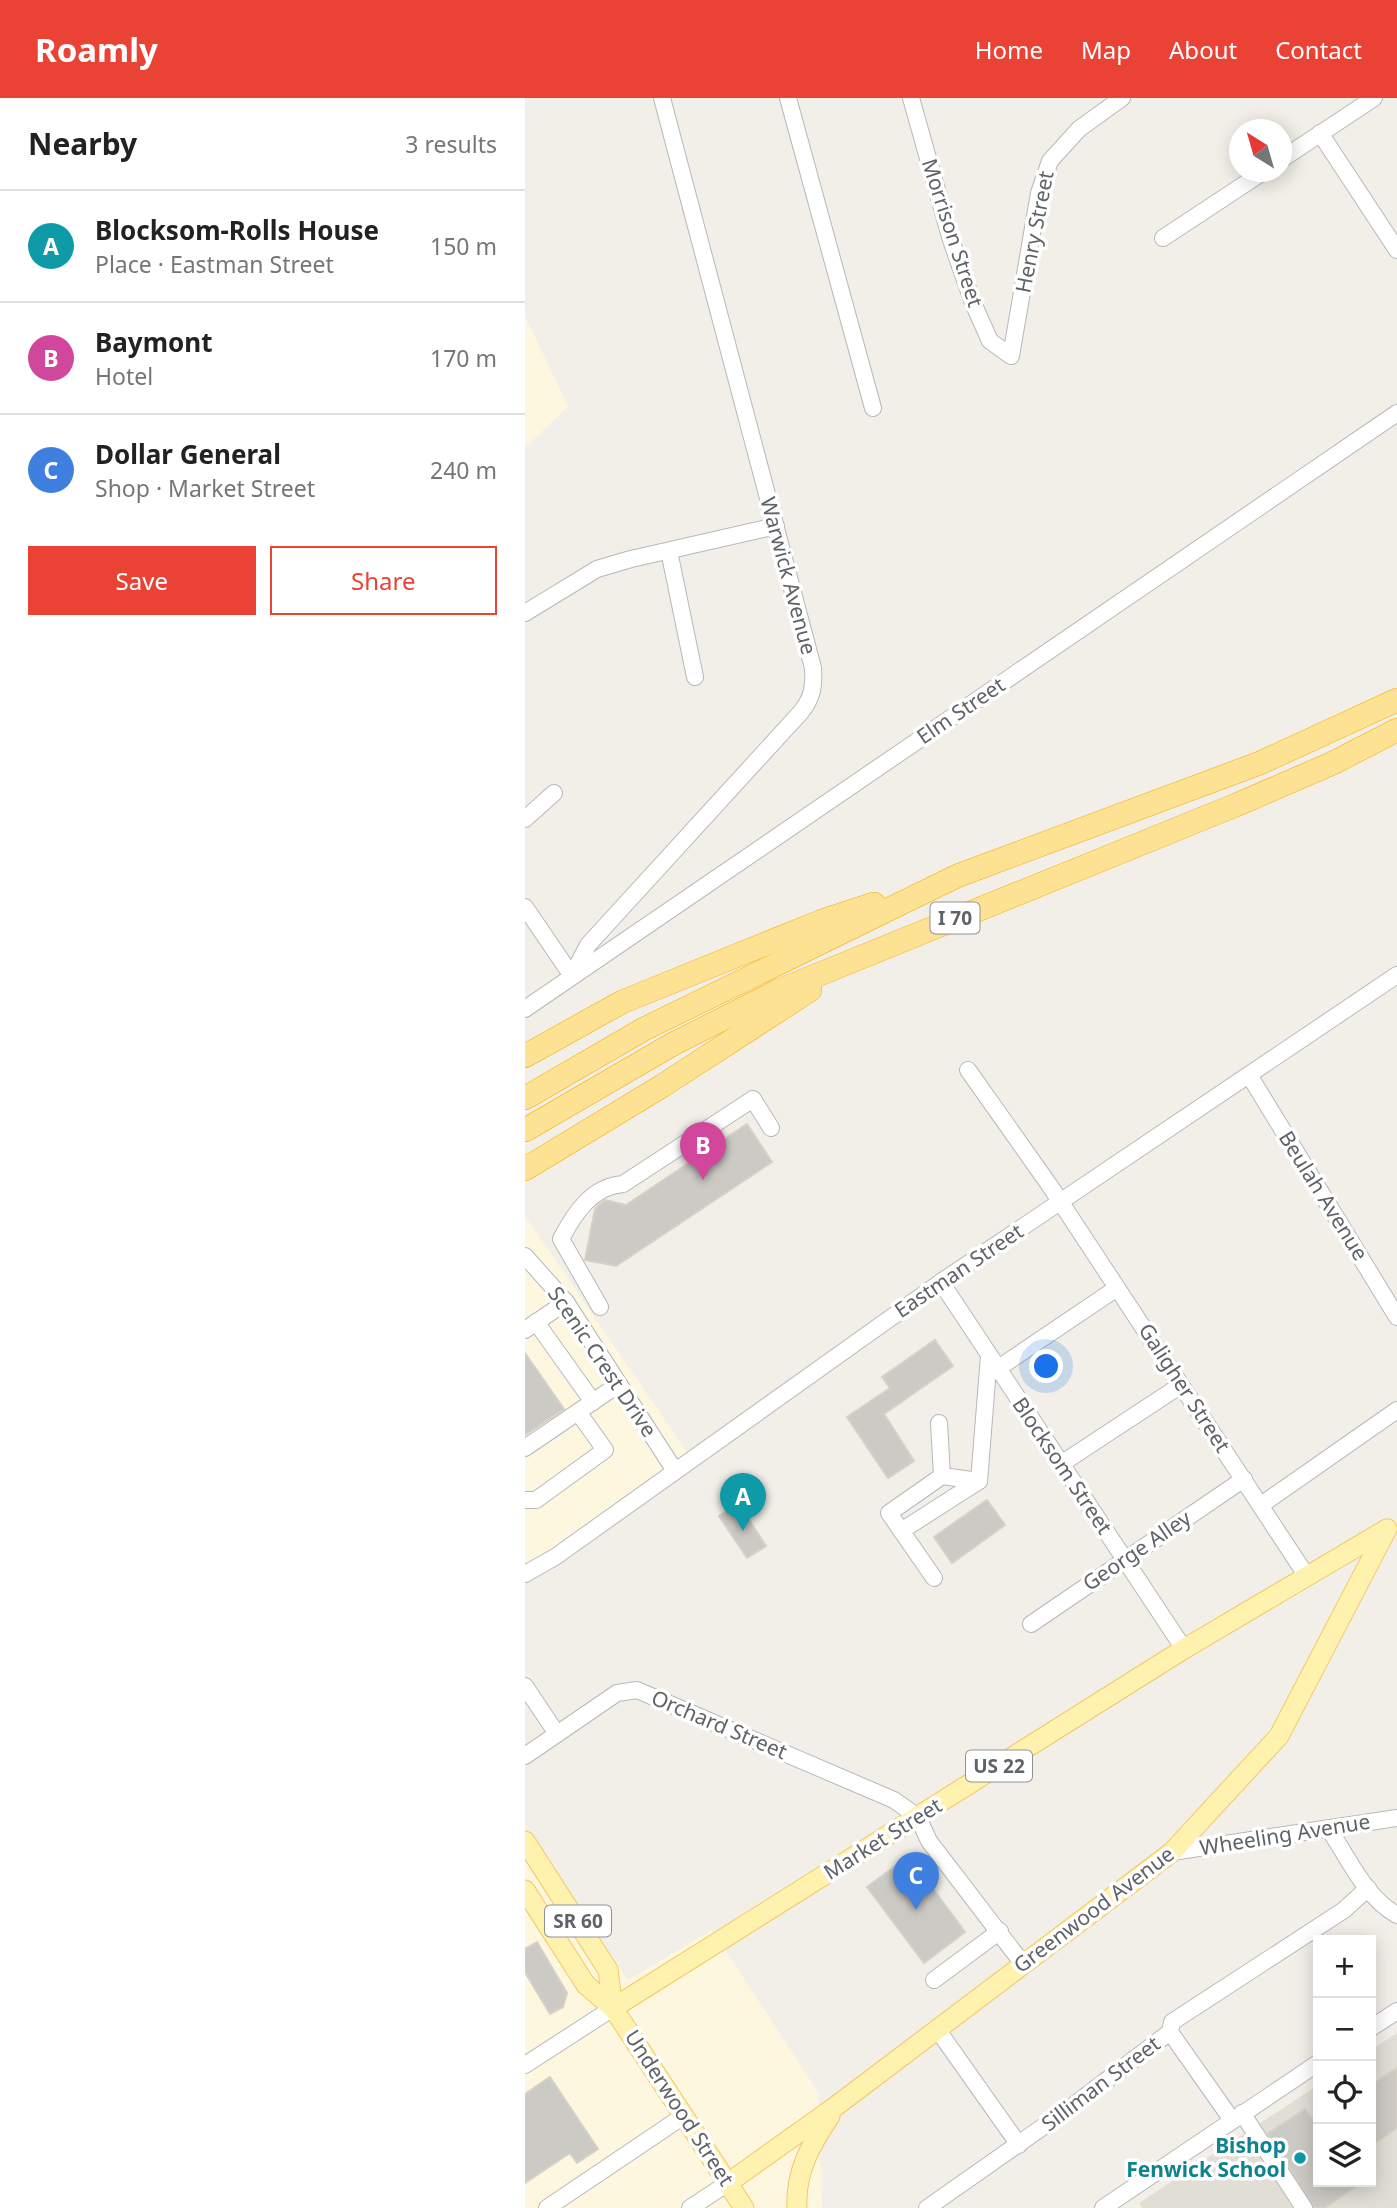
<!DOCTYPE html>
<meta charset="utf-8">
<style>
:root{--surface:#fff;--page:#f2f2f2;--text:#222;--muted:#767676;--line:#e0e0e0;--accent:#ea4335}
body{margin:0;font-family:"Noto Sans",sans-serif;background:var(--page);color:var(--text)}
.controls{position:absolute;right:21px;bottom:21px;display:grid;overflow:hidden;border-radius:0px;box-shadow:0 4px 18px #0003}
.controls button{width:63px;height:63px;display:grid;place-items:center;padding:0;border:0;border-bottom:2px solid var(--line);background:var(--surface);color:var(--text);font:35px sans-serif}
.compass{position:absolute;left:704px;top:21px;width:63px;height:63px;border-radius:50%;background:var(--surface);box-shadow:0 4px 18px #0003;rotate:323deg}
.you{position:absolute;left:522px;top:1269px;width:24px;height:24px;margin:-18px;border:5px solid #fff;border-radius:50%;background:#1a73e8;box-shadow:0 0 0 10px #1a73e833}
.badge{display:grid;place-items:center;width:46px;height:46px;border-radius:50%;background:var(--accent);color:#fff;font-size:23px;font-weight:700}
.pin{position:absolute;translate:-50% -58px;filter:drop-shadow(0 2px 4px #0008)}
.pin::after{content:'';position:absolute;top:37px;width:24px;height:21px;background:inherit;clip-path:polygon(0 0,100% 0,50% 100%)}
.list{margin:0;padding:0;list-style:none}
h2{display:flex;justify-content:space-between;align-items:center;height:91px;margin:0;padding:0 28px;font-size:30px}
h2 small{font-size:23px;font-weight:400;color:var(--muted)}
.list li{display:grid;grid-template-columns:46px 1fr auto;gap:21px;align-items:center;box-sizing:border-box;height:112px;padding:0 28px;border-top:2px solid var(--line)}
.list b{display:block;font-size:26px;white-space:nowrap}
.list p{margin:0;font-size:23px;white-space:nowrap;color:var(--muted)}
.list em{font-size:23px;font-style:normal;color:var(--muted)}
.actions{display:flex;gap:14px;padding:21px 28px}
.actions a{flex:1;padding:16px 0;border:2px solid var(--accent);border-radius:0px;text-align:center;font-size:24px;color:var(--accent)}
.actions .main{background:var(--accent);color:#fff}
.icon{flex:none;width:38px;height:38px;fill:none;stroke:currentColor;stroke-width:2;stroke-linecap:round;stroke-linejoin:round}
.map{position:relative;flex:none;width:872px;height:2110px;overflow:hidden}
header{display:flex;align-items:center;gap:42px;box-sizing:border-box;height:98px;padding:0 35px;background:var(--accent);color:#fff}
header strong{font-size:33px}
nav{display:flex;gap:38px;margin-inline-start:auto;font-size:24px}
main{display:flex}
aside{flex:1;background:var(--surface)}
.map>svg:first-child{display:block}
</style>
<header>
<strong>Roamly</strong>
<nav><a>Home</a><a>Map</a><a>About</a><a>Contact</a></nav>
</header>
<main>
<aside>
<h2>Nearby<small>3 results</small></h2>
<ul class="list">
<li><span class="badge" style="background:#0f9aa8">A</span><div><b>Blocksom-Rolls House</b><p>Place · Eastman Street</p></div><em>150 m</em></li>
<li><span class="badge" style="background:#d1479c">B</span><div><b>Baymont</b><p>Hotel</p></div><em>170 m</em></li>
<li><span class="badge" style="background:#3f7fe0">C</span><div><b>Dollar General</b><p>Shop · Market Street</p></div><em>240 m</em></li>
</ul>
<div class="actions"><a class="main">Save</a><a>Share</a></div>
</aside>
<div class="map">
<svg width="872" height="2110" viewBox="0 0 872 2110">
<rect width="100%" height="100%" fill="#f1efe8"/>
<g fill="#fef7e0">
<path d="M0,218L43,308L0,350Z"/>
<path d="M0,1118L170,1366L0,1483Z"/>
<path d="M0,1730L103,1882L187,1832L293,1994L297,2110H0Z"/>
</g>
<path fill="#e1ded6" d="M872,1935V2110H617L614,2105L793,1987V2084H846V1952Z"/>
<g fill="#cccac5" stroke="#d6d1c6" stroke-width="2">
<path d="M222,1026L247,1064L91,1168L60,1162L70,1111L75,1106L80,1102L101,1107Z"/>
<path d="M410,1242L428,1268L359,1316L389,1363L363,1380L322,1319L365,1290L357,1279Z"/>
<path d="M0,1255L39,1311L0,1337Z"/>
<path d="M462,1402L480,1427L427,1465L409,1439Z"/>
<path d="M213,1405L241,1448L222,1460L194,1418Z"/>
<path d="M384,1758L440,1834L399,1865L342,1789Z"/>
<path d="M12,1844L42,1895L38,1909L25,1916L0,1874V1851Z"/>
<path d="M872,1970V2030L846,2048V1987Z"/>
<path d="M25,1979L73,2051L52,2065L45,2055L0,2085V1996Z"/>
<path d="M780,2011L787,2021L793,2016V2084H838L799,2110H789L743,2035Z"/>
</g>
<g fill="none" stroke-linecap="round" stroke-linejoin="round">
<defs>
<g id="minor">
<path d="M263,0L348,310"/>
<path d="M386,0L426,142L448,205L465,243L486,258L514,95L525,63L554,31L597,0"/>
<path d="M795,35L872,152"/>
<path d="M757,61L849,0"/>
<path d="M638,140L738,74"/>
<path d="M144,453L170,579"/>
<path d="M0,515L72,471L106,461L251,428"/>
<path d="M0,721L29,695"/>
<path d="M0,809L47,878L63,847L276,614C288,599 289,588 288,570L137,0"/>
<path d="M0,911L872,315"/>
<path d="M443,972L525,1088L781,1477"/>
<path d="M724,977L872,1219"/>
<path d="M0,1158L41,1204L150,1373"/>
<path d="M416,1184L659,1551"/>
<path d="M75,1209L36,1141C49,1116 67,1088 98,1086L228,1001L246,1030"/>
<path d="M11,1224L68,1304"/>
<path d="M0,1232L41,1204"/>
<path d="M472,1271L592,1190"/>
<path d="M414,1325L417,1378"/>
<path d="M0,1350L94,1286"/>
<path d="M536,1366L656,1287"/>
<path d="M0,1402H11L80,1352L53,1314"/>
<path d="M736,1407L872,1312"/>
<path d="M376,1433L454,1383L464,1258"/>
<path d="M0,1476L30,1459L416,1184L872,877"/>
<path d="M409,1480L364,1415L417,1378L454,1383"/>
<path d="M506,1526L719,1381"/>
<path d="M0,1588L32,1636"/>
<path d="M0,1658L92,1595L112,1592L369,1702L393,1719L404,1743L498,1866"/>
<path d="M804,1731C823,1760 841,1800 872,1817"/>
<path d="M647,1754L872,1720"/>
<path d="M409,1882L475,1833"/>
<path d="M846,1930L872,1913"/>
<path d="M412,1931L494,2047"/>
<path d="M645,1934L707,2022"/>
<path d="M0,1967L88,1910"/>
<path d="M717,2015L779,2110"/>
<path d="M22,2110L157,2019"/>
<path d="M165,2110L203,2085"/>
<path d="M402,2110L549,2007L645,1934L647,1924L819,1812L843,1790"/>
<path d="M578,2110L793,1965"/>
</g>
<g id="major">
<path d="M0,1743L83,1872L88,1910"/>
<path d="M0,1792L61,1887L88,1910L219,2110"/>
<path d="M88,1910L659,1551L862,1431"/>
<path d="M203,2085L311,2008L647,1754L754,1638L862,1431"/>
<path d="M272,2110C270,2074 286,2046 305,2018"/>
</g>
<g id="highway">
<path d="M0,958L97,904L297,823L349,806"/>
<path d="M0,1000L119,931L432,778L735,665L872,602"/>
<path d="M0,1032L148,946L253,893L711,707L808,665L872,632"/>
<path d="M0,1071L137,988L285,892"/>
</g>
</defs>
<use href="#minor" stroke="#b5b8bc" stroke-width="18"/>
<use href="#major" stroke="#f2c960" stroke-width="21"/>
<use href="#highway" stroke="#f9ab00" stroke-width="24"/>
<use href="#minor" stroke="#fff" stroke-width="16"/>
<use href="#major" stroke="#fff2af" stroke-width="19"/>
<use href="#highway" stroke="#fde293" stroke-width="23"/>
</g>
<circle fill="#0f9aa8" stroke="#fff" stroke-width="2.5" cx="775" cy="2060" r="7"/>
<g text-anchor="middle" stroke-width="7" stroke-linejoin="round" paint-order="stroke">
<g fill="#fff" stroke="#8f9295" stroke-width="2">
<rect x="405.5" y="804.5" width="49" height="31" rx="5"/>
<rect x="441" y="1652.5" width="66" height="31" rx="5"/>
<rect x="20" y="1807.5" width="66" height="31" rx="5"/>
</g>
<g font-size="19" font-weight="bold" fill="#5f6368">
<text x="430" y="827">I 70</text>
<text x="474" y="1675">US 22</text>
<text x="53" y="1830">SR 60</text>
</g>
<g font-size="21" fill="#5f6368" stroke="#fff">
<text transform="translate(510 134) rotate(-79)" y="7">Henry Street</text>
<text transform="translate(427 135) rotate(72)" y="7">Morrison Street</text>
<text transform="translate(263 478) rotate(75)" y="7">Warwick Avenue</text>
<text transform="translate(436 613) rotate(-34)" y="7">Elm Street</text>
<text transform="translate(798 1098) rotate(58)" y="7">Beulah Avenue</text>
<text transform="translate(434 1173) rotate(-34)" y="7">Eastman Street</text>
<text transform="translate(77 1264) rotate(56)" y="7">Scenic Crest Drive</text>
<text transform="translate(659 1290) rotate(57)" y="7">Galigher Street</text>
<text transform="translate(537 1368) rotate(56)" y="7">Blocksom Street</text>
<text transform="translate(612 1453) rotate(-34)" y="7">George Alley</text>
<text transform="translate(194 1627) rotate(23)" y="7">Orchard Street</text>
<text transform="translate(760 1737) rotate(-9)" y="7">Wheeling Avenue</text>
<text transform="translate(358 1741) rotate(-32)" y="7">Market Street</text>
<text transform="translate(569 1812) rotate(-37)" y="7">Greenwood Avenue</text>
<text transform="translate(576 1986) rotate(-37)" y="7">Silliman Street</text>
<text transform="translate(154 2010) rotate(57)" y="7">Underwood Street</text>
</g>
<g font-size="21" font-weight="bold" fill="#0d838f" stroke="#fff" text-anchor="end">
<text x="761" y="2055">Bishop<tspan x="761" dy="24">Fenwick School</tspan></text>
</g>
</g>
</svg>
<div class="controls">
<button>+</button>
<button>−</button>
<button><svg class="icon" aria-label="locate" viewBox="0 0 24 24"><circle cx="12" cy="12" r="6"/><path d="M12 2v4M12 18v4M2 12h4M18 12h4"/></svg></button>
<button><svg class="icon" aria-label="layers" viewBox="0 0 24 24"><path d="M12 4l9 5-9 5-9-5zM3 14l9 5 9-5"/></svg></button>
</div>
<svg class="compass" viewBox="-18 -18 36 36"><path d="M0-13l5 13h-10z" fill="#e53935"/><path d="M0 13l5-13h-10z" fill="#767676"/></svg>
<div class="you"></div>
<div class="pin badge" style="left:218px;top:1433px;background:#0f9aa8">A</div>
<div class="pin badge" style="left:178px;top:1082px;background:#d1479c">B</div>
<div class="pin badge" style="left:391px;top:1812px;background:#3f7fe0">C</div>
</div>
</main>
